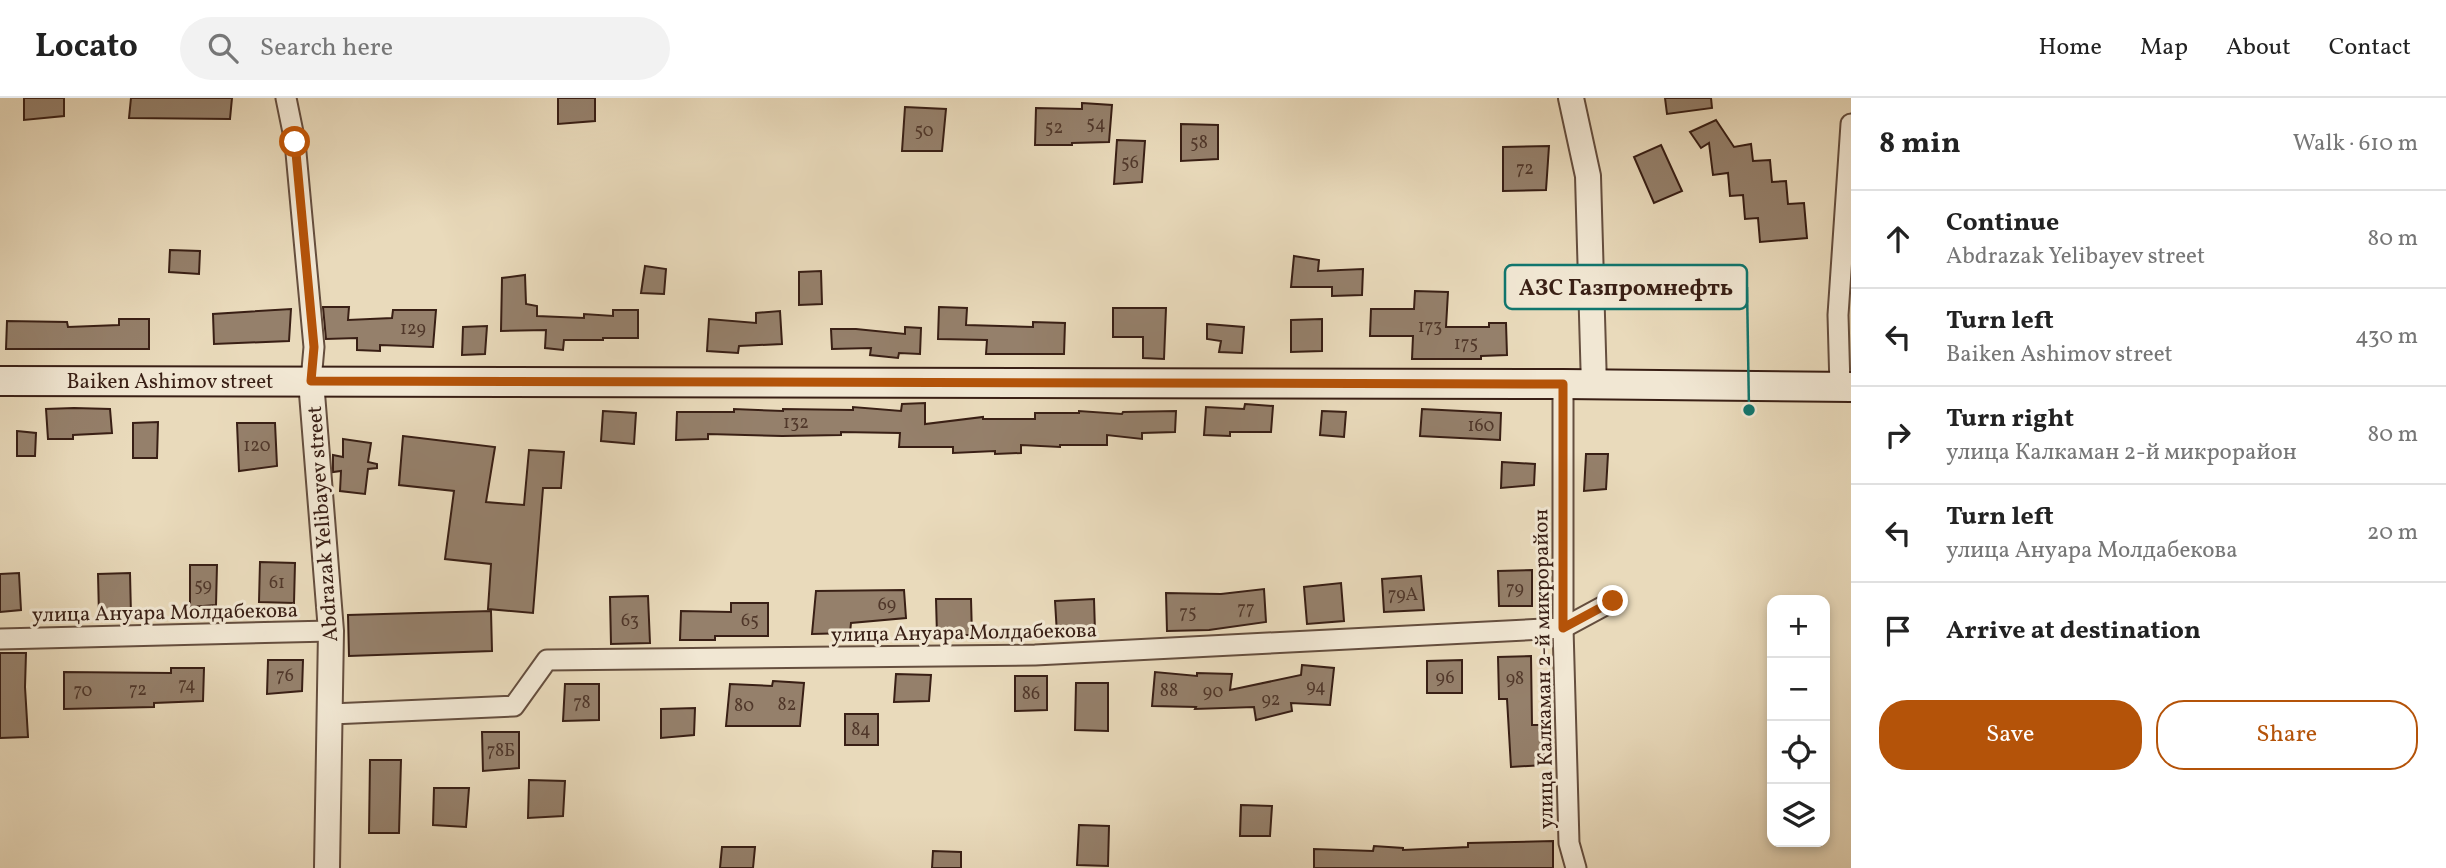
<!DOCTYPE html>
<meta charset="utf-8">
<style>
:root{--surface:#fff;--page:#f2f2f2;--text:#222;--muted:#767676;--line:#e0e0e0;--accent:#b45309}
body{margin:0;font-family:Vollkorn,serif;background:var(--page);color:var(--text)}
.controls{position:absolute;right:21px;bottom:21px;display:grid;overflow:hidden;border-radius:14px;box-shadow:0 4px 10px #0003}
.controls button{width:63px;height:63px;display:grid;place-items:center;padding:0;border:0;border-bottom:2px solid var(--line);background:var(--surface);color:var(--text);font:35px sans-serif}
.stop{position:absolute;width:21px;height:21px;margin:-16px;border:5px solid #b45309;border-radius:50%;background:#fff}
.stop.end{background:#b45309;border-color:#fff;box-shadow:0 2px 7px #0008}
.list{margin:0;padding:0;list-style:none}
h2{display:flex;justify-content:space-between;align-items:center;height:91px;margin:0;padding:0 28px;font-size:30px}
h2 small{font-size:23px;font-weight:400;color:var(--muted)}
.list li{display:grid;grid-template-columns:46px 1fr auto;gap:21px;align-items:center;box-sizing:border-box;height:98px;padding:0 28px;border-top:2px solid var(--line)}
.list b{display:block;font-size:26px;white-space:nowrap}
.list p{margin:0;font-size:23px;white-space:nowrap;color:var(--muted)}
.list em{font-size:23px;font-style:normal;color:var(--muted)}
.actions{display:flex;gap:14px;padding:21px 28px}
.actions a{flex:1;padding:16px 0;border:2px solid var(--accent);border-radius:28px;text-align:center;font-size:24px;color:var(--accent)}
.actions .main{background:var(--accent);color:#fff}
.icon{flex:none;width:38px;height:38px;fill:none;stroke:currentColor;stroke-width:2;stroke-linecap:round;stroke-linejoin:round}
.map{position:relative;flex:none;width:1851px;height:770px;overflow:hidden}
header{display:flex;align-items:center;gap:42px;box-sizing:border-box;height:98px;padding:0 35px;background:var(--surface);border-bottom:2px solid var(--line)}
header strong{font-size:33px}
nav{display:flex;gap:38px;margin-inline-start:auto;font-size:24px}
.search{width:490px;height:63px;background:var(--page);display:flex;align-items:center;gap:18px;box-sizing:border-box;padding:0 24px;border-radius:38px;color:var(--muted);font-size:26px}
main{display:flex}
aside{flex:1;background:var(--surface)}
.map>svg:first-child{display:block}
</style>
<header>
<strong>Locato</strong>
<div class="search"><svg class="icon" aria-label="search" viewBox="0 0 24 24"><circle cx="10" cy="10" r="6"/><path d="M15 15l6 6"/></svg>Search here</div>
<nav><a>Home</a><a>Map</a><a>About</a><a>Contact</a></nav>
</header>
<main>
<div class="map">
<svg width="1851" height="770" viewBox="0 0 1851 770">
<rect width="100%" height="100%" fill="#e9dabb"/>
<filter id="stains"><feTurbulence type="fractalNoise" baseFrequency=".00286" numOctaves="4"/><feColorMatrix values="0 0 0 0 .2 0 0 0 0 .09 0 0 0 0 .02 0 0 0 .5 -.17"/></filter>
<radialGradient id="worn" r=".72"><stop offset=".6" stop-color="#630" stop-opacity="0"/><stop offset="1" stop-color="#630" stop-opacity=".3"/></radialGradient>
<g fill="#95806b" stroke="#391f15" stroke-width="2">
<path d="M24,0H64V18L24,22Z"/>
<path d="M131,0H232L230,21L129,20Z"/>
<path d="M558,0H595V23L558,26Z"/>
<path d="M1665,0H1711L1712,10L1667,16Z"/>
<path d="M1082,5L1112,7L1109,44L1072,45V47H1035L1036,10L1082,11Z"/>
<path d="M905,9L946,11L942,53H902Z"/>
<path d="M1716,22L1734,49L1751,46L1753,63L1770,62L1772,84L1786,83L1788,106L1804,105L1807,140L1760,144L1758,120L1745,121L1743,97L1730,98L1728,75L1713,77L1709,45L1701,50L1690,34Z"/>
<path d="M1181,26L1218,27V61L1181,63Z"/>
<path d="M1117,42L1145,43L1142,84L1114,86Z"/>
<path d="M1661,47L1682,93L1654,105L1634,59Z"/>
<path d="M1549,48L1546,92L1503,93V49Z"/>
<path d="M170,152L200,153L199,176L169,174Z"/>
<path d="M1294,158L1319,162L1318,173L1363,171L1362,197L1332,198V189H1291Z"/>
<path d="M645,168L666,171L664,196L641,195Z"/>
<path d="M821,173L822,206L799,207V174Z"/>
<path d="M525,177L526,206L537,208V218L584,220V216L613,218V212H638V240H603V242H564L563,252L545,250L546,232L501,233L502,180Z"/>
<path d="M1415,193L1448,194L1446,229H1489V225H1506L1507,257L1481,258V261H1412L1413,238H1370L1371,211H1414Z"/>
<path d="M323,209H349L348,222L392,220L393,212H436L433,249L380,247V253L357,252V240L326,241Z"/>
<path d="M939,209L967,210L966,227L1033,229V224L1065,225L1064,256H986L987,242L938,241Z"/>
<path d="M1113,210H1166L1164,261L1143,260V239H1113Z"/>
<path d="M291,211L289,243L214,246L213,216Z"/>
<path d="M780,213L782,246L739,248L738,255L707,253L709,221L756,225V215Z"/>
<path d="M119,221H149V251H6L7,223L67,224L68,229L119,227Z"/>
<path d="M1322,221V253L1291,254V222Z"/>
<path d="M1207,226L1244,229L1242,255L1219,254L1221,243L1207,241Z"/>
<path d="M487,228L485,256L462,257L463,229Z"/>
<path d="M905,229L921,230L920,256L899,255L898,260L870,257L871,250L832,251L831,231H856L905,236Z"/>
<path d="M925,305V326L983,319V321H1035V315H1079V313L1122,316L1123,314L1176,313L1175,334L1142,335V341L1107,337V347H1060V349L1021,347V355L995,356V353L953,355V349H899L900,335L841,334V337L782,338L708,336V341L676,342L677,314H734V311L783,313V311L853,312V309L901,313L902,306Z"/>
<path d="M1245,306L1273,308L1271,334H1230V338L1204,337L1206,309L1244,311Z"/>
<path d="M74,310L110,311L112,335L73,337V341H48L46,311Z"/>
<path d="M1422,311L1501,315L1500,342L1420,338Z"/>
<path d="M603,313L636,315L634,346L601,343Z"/>
<path d="M1322,313L1346,314L1344,339L1320,337Z"/>
<path d="M158,324L157,360H133V325Z"/>
<path d="M237,325H275L277,368L239,373Z"/>
<path d="M17,333L36,335L35,358H17Z"/>
<path d="M403,338L495,349L486,404L524,407L529,352L564,354L561,390H543L533,515L488,511L491,466L445,461L454,393L399,387Z"/>
<path d="M343,341L371,345L368,364L377,366V370L368,371L365,396L340,393L341,373L333,374V357L343,359Z"/>
<path d="M1586,356H1608L1606,391L1584,393Z"/>
<path d="M1502,364L1535,366L1534,387L1501,390Z"/>
<path d="M260,464L295,465L294,505L259,504Z"/>
<path d="M190,467H217L216,507L190,509Z"/>
<path d="M1532,472V508H1499L1498,473Z"/>
<path d="M19,475L21,512L0,514V476Z"/>
<path d="M130,475L131,517L99,518L98,476Z"/>
<path d="M1421,478L1424,512L1384,514L1382,481Z"/>
<path d="M1341,485L1344,523L1307,526L1304,489Z"/>
<path d="M1264,491L1266,524L1209,532L1167,533L1166,495L1221,496Z"/>
<path d="M904,492L906,520L851,525L850,535L812,536L816,493Z"/>
<path d="M648,498L650,545L611,546L610,499Z"/>
<path d="M936,501H971L972,537H937Z"/>
<path d="M1094,501L1095,534L1057,536L1055,503Z"/>
<path d="M731,505H768V538H715V542H680L681,513L731,514Z"/>
<path d="M491,513L492,553L349,558L348,517Z"/>
<path d="M0,555H26L25,589L28,639L0,640Z"/>
<path d="M1531,558L1532,627H1542L1544,667L1511,669L1507,601H1499L1498,559Z"/>
<path d="M268,562H303L302,593L267,596Z"/>
<path d="M1462,562V595H1427V563Z"/>
<path d="M1302,567L1334,570L1330,607L1291,605L1292,613L1256,622L1254,609L1195,611L1196,609L1152,608L1155,574L1197,578V575L1232,576L1230,592L1301,577Z"/>
<path d="M171,570H204L203,603L154,605V609L64,611V574L171,575Z"/>
<path d="M896,576L931,577L929,603L894,604Z"/>
<path d="M1015,578H1047V612L1015,613Z"/>
<path d="M773,583L804,585L800,628H726L730,586L772,588Z"/>
<path d="M1076,585H1108V633L1075,632Z"/>
<path d="M565,586H599V622L563,623Z"/>
<path d="M695,610L694,637L661,640V611Z"/>
<rect x="845" y="616" width="33" height="31"/>
<path d="M482,634H519V670L483,673Z"/>
<path d="M370,662H401L399,735H369Z"/>
<path d="M529,682L565,683L563,718L528,720Z"/>
<path d="M434,690H469L466,729L433,727Z"/>
<path d="M1241,707L1272,708L1270,738H1240Z"/>
<path d="M1079,727L1109,728L1108,768L1077,767Z"/>
<path d="M1553,743V770H1314V751L1373,753L1374,748L1403,750V752L1468,749V745Z"/>
<path d="M722,749H755L753,770H720Z"/>
<path d="M933,753L961,754V770H932Z"/>
</g>
<g fill="none" stroke-linecap="round" stroke-linejoin="round">
<defs>
<g id="minor">
<path d="M286,0L295,44L314,249L311,283"/>
<path d="M1563,286V530L1569,745L1576,770"/>
<path d="M1840,289L1838,217L1851,26"/>
<path d="M0,541L331,533"/>
<path d="M331,616L514,608L547,562L1035,557L1563,530L1613,503"/>
</g>
<g id="tertiary">
<path d="M1571,0L1588,78L1594,288"/>
<path d="M311,283L331,533L327,770"/>
</g>
<path id="secondary" d="M0,283L1563,286L1851,289"/>
</defs>
<use href="#minor" stroke="#654e3e" stroke-width="23"/>
<use href="#tertiary" stroke="#654e3e" stroke-width="28"/>
<use href="#secondary" stroke="#391f15" stroke-width="32"/>
<use href="#minor" stroke="#f1e7d3" stroke-width="19"/>
<use href="#tertiary" stroke="#f1e7d3" stroke-width="24"/>
<use href="#secondary" stroke="#f1e7d3" stroke-width="28"/>
</g>
<g fill="none" stroke-linecap="round" stroke-linejoin="round">
<path stroke="#b45309" stroke-width="9" d="M295,44L314,249L311,283L1563,286V530L1613,503"/>
</g>
<g text-anchor="middle" stroke-width="6" stroke-linejoin="round" paint-order="stroke">
<g font-size="18" fill="#50372a">
<text x="1096" y="31">54</text>
<text x="1054" y="35">52</text>
<text x="924" y="38">50</text>
<text x="1199" y="50">58</text>
<text x="1130" y="70">56</text>
<text x="1525" y="76">72</text>
<text x="1430" y="234">173</text>
<text x="413" y="236">129</text>
<text x="1466" y="251">175</text>
<text x="796" y="330">132</text>
<text x="1481" y="333">160</text>
<text x="257" y="353">120</text>
<text x="277" y="490">61</text>
<text x="203" y="493">59</text>
<text x="1515" y="496">79</text>
<text x="1403" y="502">79А</text>
<text x="887" y="512">69</text>
<text x="1246" y="516">77</text>
<text x="1188" y="520">75</text>
<text x="630" y="528">63</text>
<text x="750" y="528">65</text>
<text x="285" y="583">76</text>
<text x="1445" y="585">96</text>
<text x="1515" y="586">98</text>
<text x="187" y="592">74</text>
<text x="1316" y="594">94</text>
<text x="138" y="597">72</text>
<text x="83" y="598">70</text>
<text x="1169" y="598">88</text>
<text x="1213" y="599">90</text>
<text x="1031" y="601">86</text>
<text x="1271" y="607">92</text>
<text x="582" y="610">78</text>
<text x="787" y="612">82</text>
<text x="744" y="613">80</text>
<text x="861" y="637">84</text>
<text x="501" y="658">78Б</text>
</g>
<g font-size="21" fill="#391f15" stroke="#f1e7d3">
<text x="170" y="290">Baiken Ashimov street</text>
<text transform="translate(322 426) rotate(-94)" y="7">Abdrazak Yelibayev street</text>
<text transform="translate(165 514) rotate(-1)" y="7">улица Ануара Молдабекова</text>
<text transform="translate(964 534) rotate(-1)" y="7">улица Ануара Молдабекова</text>
<text transform="translate(1543 571) rotate(-91)" y="7">улица Калкаман 2-й микрорайон</text>
</g>
</g>
<path fill="none" stroke="#0f766e" stroke-width="2.5" d="M1749 312L1747 189"/>
<circle fill="#0f766e" stroke="#f1e7d3" stroke-width="2.5" cx="1749" cy="312" r="7"/>
<rect fill="#f1e7d3" stroke="#0f766e" stroke-width="2.5" x="1505" y="167" width="242" height="44" rx="7"/>
<g font-size="23" text-anchor="middle" font-weight="bold" fill="#391f15">
<text x="1626" y="197">АЗС Газпромнефть</text>
</g>
<rect width="100%" height="100%" filter="url(#stains)"/>
<rect width="100%" height="100%" fill="url(#worn)"/>
</svg>
<div class="controls">
<button>+</button>
<button>−</button>
<button><svg class="icon" aria-label="locate" viewBox="0 0 24 24"><circle cx="12" cy="12" r="6"/><path d="M12 2v4M12 18v4M2 12h4M18 12h4"/></svg></button>
<button><svg class="icon" aria-label="layers" viewBox="0 0 24 24"><path d="M12 4l9 5-9 5-9-5zM3 14l9 5 9-5"/></svg></button>
</div>
<div class="stop" style="left:295px;top:44px"></div>
<div class="stop end" style="left:1613px;top:503px"></div>
</div>
<aside>
<h2>8 min<small>Walk · 610 m</small></h2>
<ul class="list">
<li><svg class="icon" aria-label="ahead" viewBox="0 0 24 24"><path d="M12 20V5M6 11l6-6 6 6"/></svg><div><b>Continue</b><p>Abdrazak Yelibayev street</p></div><em>80 m</em></li>
<li><svg class="icon" aria-label="left" viewBox="0 0 24 24"><path d="M17 20v-9H6M10 6l-5 5 5 5"/></svg><div><b>Turn left</b><p>Baiken Ashimov street</p></div><em>430 m</em></li>
<li><svg class="icon" aria-label="right" viewBox="0 0 24 24"><path d="M7 20v-9h11M14 6l5 5-5 5"/></svg><div><b>Turn right</b><p>улица Калкаман 2-й микрорайон</p></div><em>80 m</em></li>
<li><svg class="icon" aria-label="left" viewBox="0 0 24 24"><path d="M17 20v-9H6M10 6l-5 5 5 5"/></svg><div><b>Turn left</b><p>улица Ануара Молдабекова</p></div><em>20 m</em></li>
<li><svg class="icon" aria-label="arrive" viewBox="0 0 24 24"><path d="M6 21V4h12l-3 4 3 4H6"/></svg><div><b>Arrive at destination</b></div></li>
</ul>
<div class="actions"><a class="main">Save</a><a>Share</a></div>
</aside>
</main>
